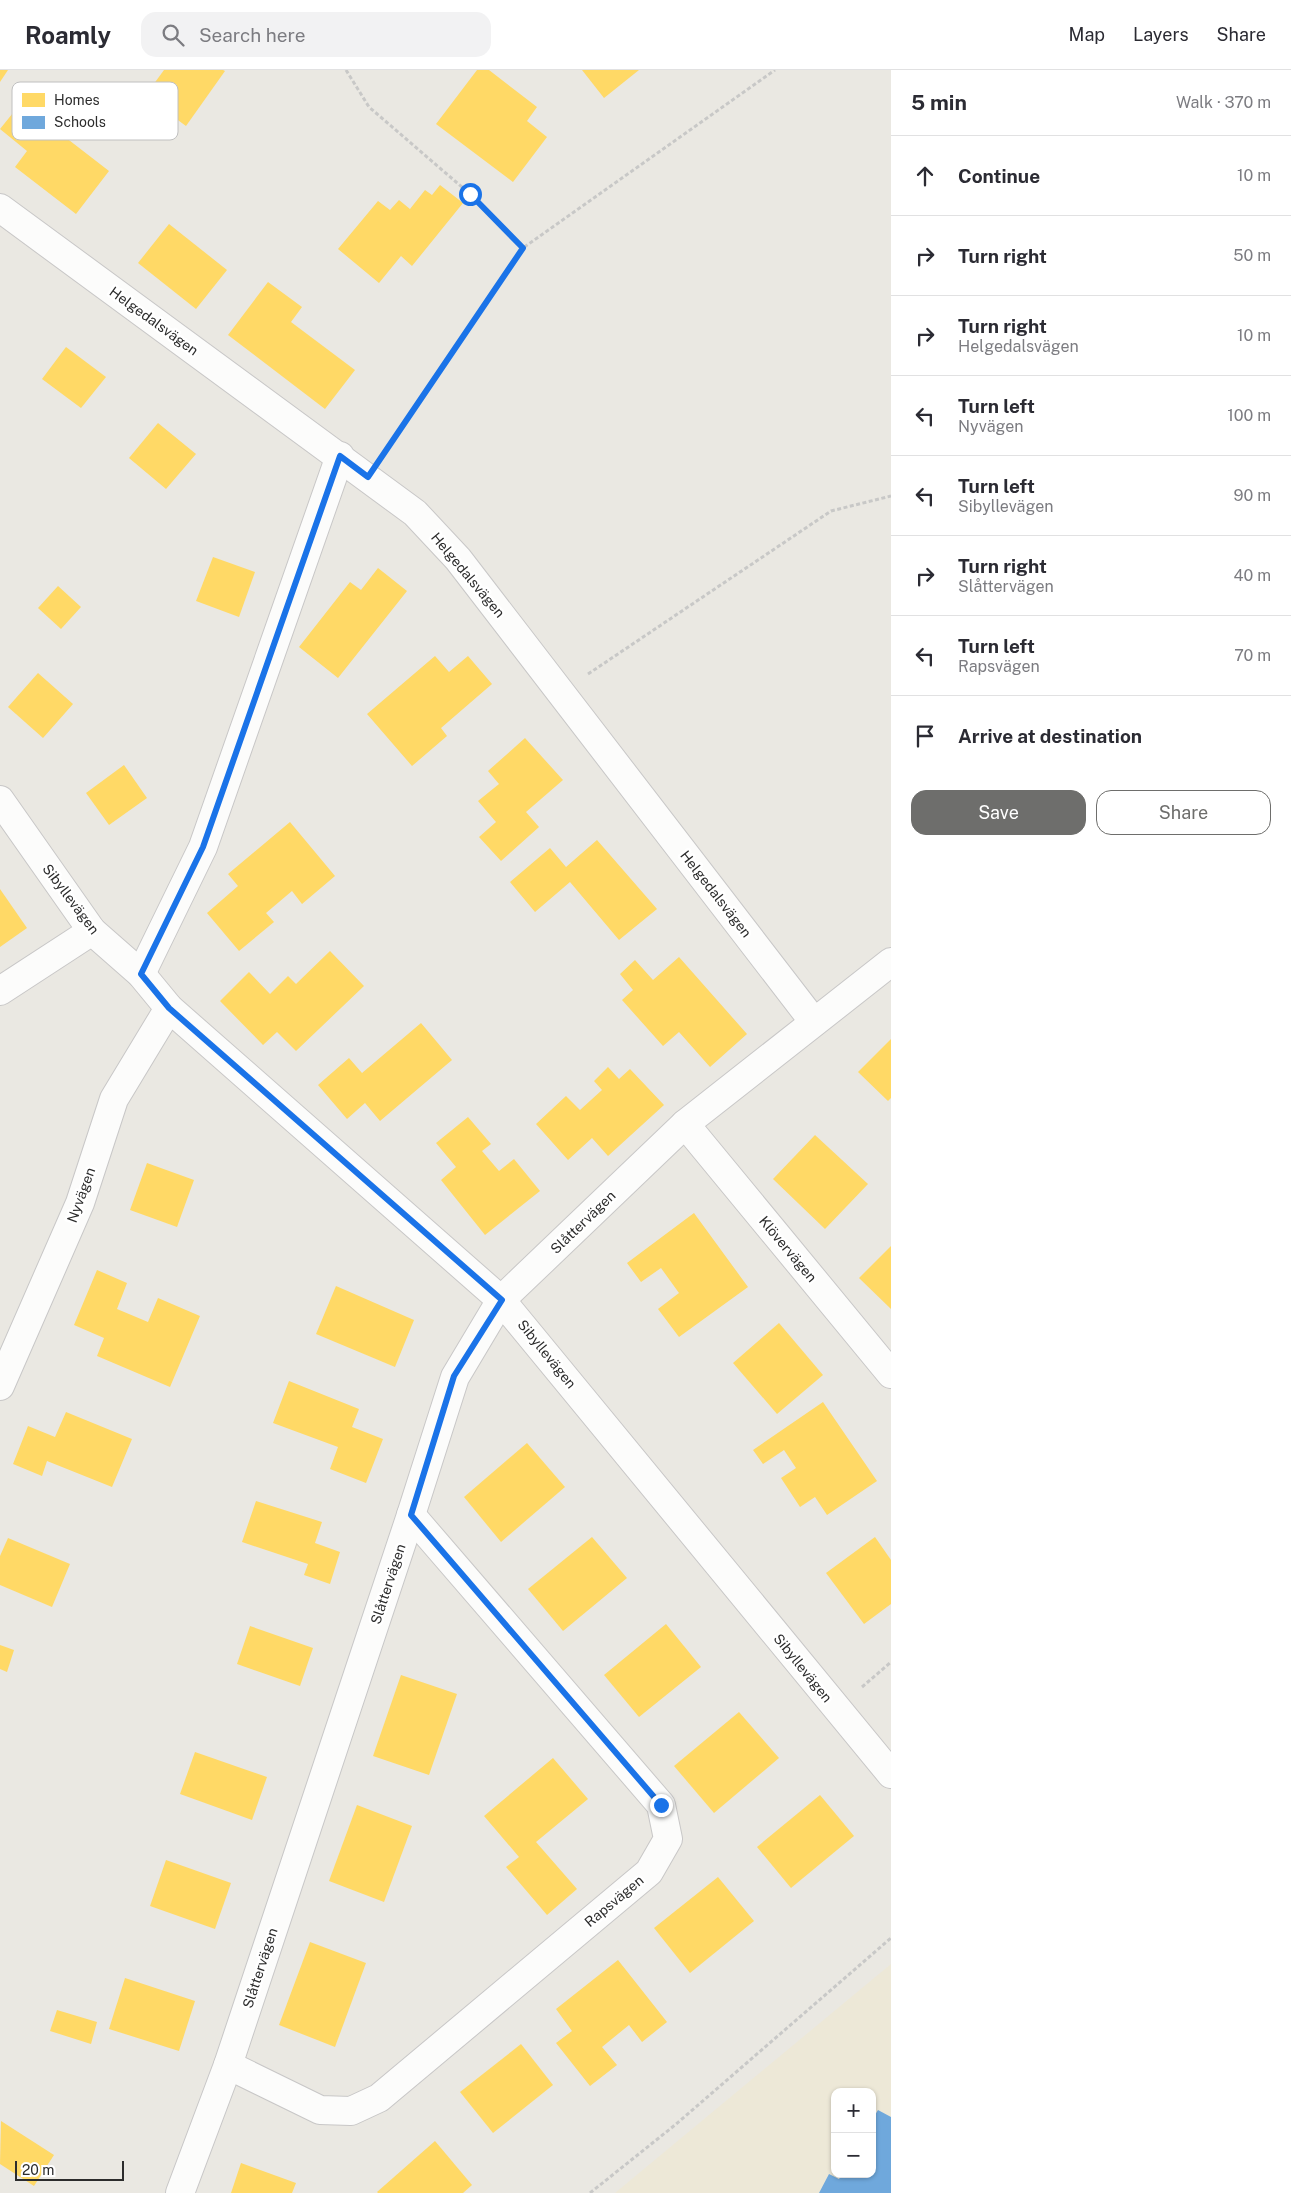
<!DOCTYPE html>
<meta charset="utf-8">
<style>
:root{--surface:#fff;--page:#f2f2f3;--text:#2b2b33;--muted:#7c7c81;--line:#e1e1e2;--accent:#6e6e6c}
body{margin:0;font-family:"Public Sans",sans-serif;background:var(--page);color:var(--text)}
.controls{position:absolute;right:15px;bottom:15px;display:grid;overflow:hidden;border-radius:10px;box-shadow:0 1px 4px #0004}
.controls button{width:45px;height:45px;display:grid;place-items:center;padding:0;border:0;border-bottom:1px solid var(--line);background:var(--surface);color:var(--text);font:25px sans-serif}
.scale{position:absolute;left:15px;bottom:12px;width:109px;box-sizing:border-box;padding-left:5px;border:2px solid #2c2c2c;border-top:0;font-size:14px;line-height:18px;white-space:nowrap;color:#2c2c2c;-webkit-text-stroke:4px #fff;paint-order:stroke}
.stop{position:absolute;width:15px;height:15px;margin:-11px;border:4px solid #1a73e8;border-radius:50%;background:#fff}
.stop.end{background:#1a73e8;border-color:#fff;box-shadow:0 1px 5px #0008}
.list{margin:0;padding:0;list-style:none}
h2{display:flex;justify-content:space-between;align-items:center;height:65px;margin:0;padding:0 20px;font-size:21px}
h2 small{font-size:16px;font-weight:400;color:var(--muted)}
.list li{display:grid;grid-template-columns:32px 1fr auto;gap:15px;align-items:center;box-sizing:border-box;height:80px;padding:0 20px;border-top:1px solid var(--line)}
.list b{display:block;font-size:19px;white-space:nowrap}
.list p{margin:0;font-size:16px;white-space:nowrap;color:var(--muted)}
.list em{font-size:16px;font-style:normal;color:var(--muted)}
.actions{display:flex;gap:10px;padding:15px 20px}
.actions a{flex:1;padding:11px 0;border:1px solid var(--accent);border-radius:15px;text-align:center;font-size:18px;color:var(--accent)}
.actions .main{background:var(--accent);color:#fff}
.icon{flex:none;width:28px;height:28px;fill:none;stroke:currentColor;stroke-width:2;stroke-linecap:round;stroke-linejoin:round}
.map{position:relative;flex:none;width:891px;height:2123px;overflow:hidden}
header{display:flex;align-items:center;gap:30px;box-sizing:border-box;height:70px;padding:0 25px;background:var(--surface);border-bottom:1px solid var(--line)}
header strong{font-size:24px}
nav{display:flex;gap:28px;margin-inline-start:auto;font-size:18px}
.search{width:350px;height:45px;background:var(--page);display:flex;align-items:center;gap:12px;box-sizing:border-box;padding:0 18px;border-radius:15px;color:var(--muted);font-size:19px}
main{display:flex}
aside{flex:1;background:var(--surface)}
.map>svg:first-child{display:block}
</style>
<header>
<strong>Roamly</strong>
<div class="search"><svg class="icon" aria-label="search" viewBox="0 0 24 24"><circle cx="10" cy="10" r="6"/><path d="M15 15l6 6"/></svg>Search here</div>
<nav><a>Map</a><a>Layers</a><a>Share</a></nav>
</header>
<main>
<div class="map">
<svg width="891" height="2123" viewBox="0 0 891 2123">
<rect width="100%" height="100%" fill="#eae8e2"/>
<path fill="#ede8d7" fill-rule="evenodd" d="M891,1894V2123H615ZM835,2022H872V2104H835Z"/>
<g fill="#ffd966">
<path d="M0,0H8L0,12Z"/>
<path d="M164,0H223L225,1L186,56L145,26Z"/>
<path d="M477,0H489L537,37L527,51L547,67L513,112L436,54Z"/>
<path d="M582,0H639L604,28Z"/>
<path d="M21,33L109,101L76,144L15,97L27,81L0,59Z"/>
<path d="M440,115L463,133L412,196L401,186L379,213L338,179L378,131L390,140L399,130L410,139L425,120L432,125Z"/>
<path d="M169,154L227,200L196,239L138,193Z"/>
<path d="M268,212L302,237L291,252L355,300L325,339L228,265Z"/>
<path d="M66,277L106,307L81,338L42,309Z"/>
<path d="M158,353L196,384L166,419L129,388Z"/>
<path d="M213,487L255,502L239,547L196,531Z"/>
<path d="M378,498L407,521L338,608L299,577L350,512L361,520Z"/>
<path d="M58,516L81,537L61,559L38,538Z"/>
<path d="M435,586L449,602L468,586L492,614L441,658L447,666L412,696L367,644Z"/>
<path d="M38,603L73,634L43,668L8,637Z"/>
<path d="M525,668L563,710L526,742L539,757L501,791L479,767L496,752L478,731L499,714L488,701Z"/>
<path d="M124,695L147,728L109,755L86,723Z"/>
<path d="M290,752L335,806L302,834L292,821L266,843L274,852L239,881L207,843L238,816L228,804Z"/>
<path d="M597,770L657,839L619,870L570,812L535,842L510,812L550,778L566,797Z"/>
<path d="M0,819L27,858L0,877Z"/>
<path d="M330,881L364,916L296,981L277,962L263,975L220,931L249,902L270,924L288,906L296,914Z"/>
<path d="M679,887L747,964L710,997L679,962L663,976L622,930L633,920L620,904L635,890L653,910Z"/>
<path d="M421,953L452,990L380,1051L365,1033L347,1049L318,1015L349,988L362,1003Z"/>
<path d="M891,969V1028L888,1031L858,1002Z"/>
<path d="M608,997L619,1009L630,999L664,1035L608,1086L592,1068L568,1090L536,1054L566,1026L580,1040L602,1020L594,1011Z"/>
<path d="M468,1047L491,1074L482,1081L499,1101L514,1089L540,1121L485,1165L441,1110L456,1097L436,1073Z"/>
<path d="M815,1065L868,1114L825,1159L773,1109Z"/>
<path d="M147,1093L194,1110L177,1157L130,1140Z"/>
<path d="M694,1143L748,1217L679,1267L658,1239L679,1223L661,1198L641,1212L627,1193Z"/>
<path d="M891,1176V1239L859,1208Z"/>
<path d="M97,1200L127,1213L117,1239L148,1252L158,1228L200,1246L170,1317L97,1286L104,1268L74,1255Z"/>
<path d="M336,1216L414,1250L395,1297L316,1264Z"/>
<path d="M779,1253L823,1305L777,1344L733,1293Z"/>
<path d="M289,1311L359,1339L352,1357L383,1369L366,1413L330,1399L338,1377L273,1353Z"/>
<path d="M823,1332L877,1411L827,1445L815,1427L800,1437L781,1408L796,1398L784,1380L763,1394L753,1380Z"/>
<path d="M66,1342L132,1369L112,1417L47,1391L42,1406L13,1394L28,1356L55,1367Z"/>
<path d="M527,1373L565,1417L501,1472L464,1427Z"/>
<path d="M256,1431L322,1452L315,1473L340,1482L330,1514L304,1505L308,1494L242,1472Z"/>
<path d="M592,1467L627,1508L563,1561L528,1519Z"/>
<path d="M875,1467L891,1490V1534L864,1554L826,1503Z"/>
<path d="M8,1468L70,1494L52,1537L0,1515V1486Z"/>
<path d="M666,1554L701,1597L639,1647L604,1605Z"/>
<path d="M250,1556L313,1578L300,1616L237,1594Z"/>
<path d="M0,1575L14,1580L7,1602L0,1599Z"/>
<path d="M401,1605L457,1624L429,1705L373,1686Z"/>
<path d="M739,1642L779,1688L714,1743L674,1696Z"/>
<path d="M195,1682L267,1707L252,1750L180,1724Z"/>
<path d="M553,1688L588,1729L536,1772L577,1819L547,1845L506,1797L519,1787L484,1746Z"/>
<path d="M820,1725L854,1766L791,1818L757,1777Z"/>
<path d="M357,1735L412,1756L384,1832L329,1811Z"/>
<path d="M166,1790L231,1813L215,1859L150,1836Z"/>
<path d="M718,1807L754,1851L690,1903L654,1858Z"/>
<path d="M310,1872L366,1893L335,1977L279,1955Z"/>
<path d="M618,1890L667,1952L642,1972L629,1955L602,1977L617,1995L590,2016L556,1973L572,1961L556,1939Z"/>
<path d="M125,1908L195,1931L179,1981L109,1959Z"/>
<path d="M57,1940L97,1952L91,1974L50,1961Z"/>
<path d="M521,1974L553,2015L493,2063L460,2022Z"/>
<path d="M1,2051L54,2085L34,2116L0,2094Z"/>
<path d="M435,2071L472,2115L463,2123H378L377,2122Z"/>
<path d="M241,2093L296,2113L292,2123H231Z"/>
</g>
<path fill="#6fa8dc" d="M878,2040L891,2047V2123H819L829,2104L839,2109L842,2104H872V2050Z"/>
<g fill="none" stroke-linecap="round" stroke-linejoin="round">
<defs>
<g id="street">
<path d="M0,138L415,443L458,489L814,952"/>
<path d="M0,730L92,861L141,904L169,938L501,1230L891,1704"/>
<path d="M141,904L203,777L340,386"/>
<path d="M0,921L92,861"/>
<path d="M685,1054L891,1304"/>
<path d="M0,1316L80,1133L114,1029L169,938"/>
<path d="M228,1995L320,2040L351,2041L379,2028L649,1802L668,1769L661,1735L411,1445"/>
<path d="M180,2123L228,1995L411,1445L455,1307L501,1230L685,1054L891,892"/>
</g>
</defs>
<use href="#street" stroke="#c8c7c7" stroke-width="30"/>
<g stroke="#c8c8c7" stroke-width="3" stroke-dasharray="4 2.5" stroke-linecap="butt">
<path d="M346,0L369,37L470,124L523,178"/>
<path d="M385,381L523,178L775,0"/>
<path d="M588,604L831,441L891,426"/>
<path d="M862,1617L891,1592"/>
<path d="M590,2123L675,2055L891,1868"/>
</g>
<use href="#street" stroke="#fcfcfb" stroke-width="28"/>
</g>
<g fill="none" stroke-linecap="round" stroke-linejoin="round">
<path stroke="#1a73e8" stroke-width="6" d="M470,124L523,178L368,407L340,386L203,777L141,904L169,938L502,1230L454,1306L411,1445L661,1735"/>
</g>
<g text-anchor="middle" stroke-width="5" stroke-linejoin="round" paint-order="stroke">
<g font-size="14" fill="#2c2c2c" stroke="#fff">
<text transform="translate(154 251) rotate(36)" y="5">Helgedalsvägen</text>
<text transform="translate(468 505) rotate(50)" y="5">Helgedalsvägen</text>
<text transform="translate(716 824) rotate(52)" y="5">Helgedalsvägen</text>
<text transform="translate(71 829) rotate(53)" y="5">Sibyllevägen</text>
<text transform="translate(81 1125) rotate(-70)" y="5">Nyvägen</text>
<text transform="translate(583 1152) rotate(-44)" y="5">Slåttervägen</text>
<text transform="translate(788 1179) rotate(50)" y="5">Klövervägen</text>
<text transform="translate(547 1284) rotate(51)" y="5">Sibyllevägen</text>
<text transform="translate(388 1514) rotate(-72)" y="5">Slåttervägen</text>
<text transform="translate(803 1598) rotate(51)" y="5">Sibyllevägen</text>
<text transform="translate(614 1831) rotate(-40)" y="5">Rapsvägen</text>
<text transform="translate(260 1898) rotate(-72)" y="5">Slåttervägen</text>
</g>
</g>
<rect x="12" y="12" width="166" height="58" rx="8" fill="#fff" stroke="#c0c0c0" stroke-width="1"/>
<rect x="22" y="23" width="23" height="14" fill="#ffd966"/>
<rect x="22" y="46" width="23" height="13" fill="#6fa8dc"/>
<g font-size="14" fill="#2c2c2c">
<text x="54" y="35">Homes</text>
<text x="54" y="57">Schools</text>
</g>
</svg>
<div class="controls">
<button>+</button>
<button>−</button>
</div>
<div class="scale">20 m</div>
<div class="stop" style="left:470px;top:124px"></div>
<div class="stop end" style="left:661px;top:1735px"></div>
</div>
<aside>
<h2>5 min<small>Walk · 370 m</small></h2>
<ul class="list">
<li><svg class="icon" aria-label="ahead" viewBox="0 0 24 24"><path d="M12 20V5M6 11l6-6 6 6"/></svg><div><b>Continue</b></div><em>10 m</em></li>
<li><svg class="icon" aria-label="right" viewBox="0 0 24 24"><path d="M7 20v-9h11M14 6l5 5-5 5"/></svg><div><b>Turn right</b></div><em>50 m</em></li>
<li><svg class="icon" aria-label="right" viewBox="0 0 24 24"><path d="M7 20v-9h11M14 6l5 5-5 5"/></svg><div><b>Turn right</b><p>Helgedalsvägen</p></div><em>10 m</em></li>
<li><svg class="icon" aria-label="left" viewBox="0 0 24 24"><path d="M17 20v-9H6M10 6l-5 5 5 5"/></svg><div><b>Turn left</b><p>Nyvägen</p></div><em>100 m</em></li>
<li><svg class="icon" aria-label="left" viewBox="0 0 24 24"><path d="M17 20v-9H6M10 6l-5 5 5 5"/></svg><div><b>Turn left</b><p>Sibyllevägen</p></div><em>90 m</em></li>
<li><svg class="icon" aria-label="right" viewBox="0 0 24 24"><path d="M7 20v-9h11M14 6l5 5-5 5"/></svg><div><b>Turn right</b><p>Slåttervägen</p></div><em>40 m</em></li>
<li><svg class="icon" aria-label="left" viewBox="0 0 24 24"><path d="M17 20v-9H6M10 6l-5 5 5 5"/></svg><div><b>Turn left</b><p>Rapsvägen</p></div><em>70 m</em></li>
<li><svg class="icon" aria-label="arrive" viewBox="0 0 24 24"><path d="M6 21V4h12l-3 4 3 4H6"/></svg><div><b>Arrive at destination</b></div></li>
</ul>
<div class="actions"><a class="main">Save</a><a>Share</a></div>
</aside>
</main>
